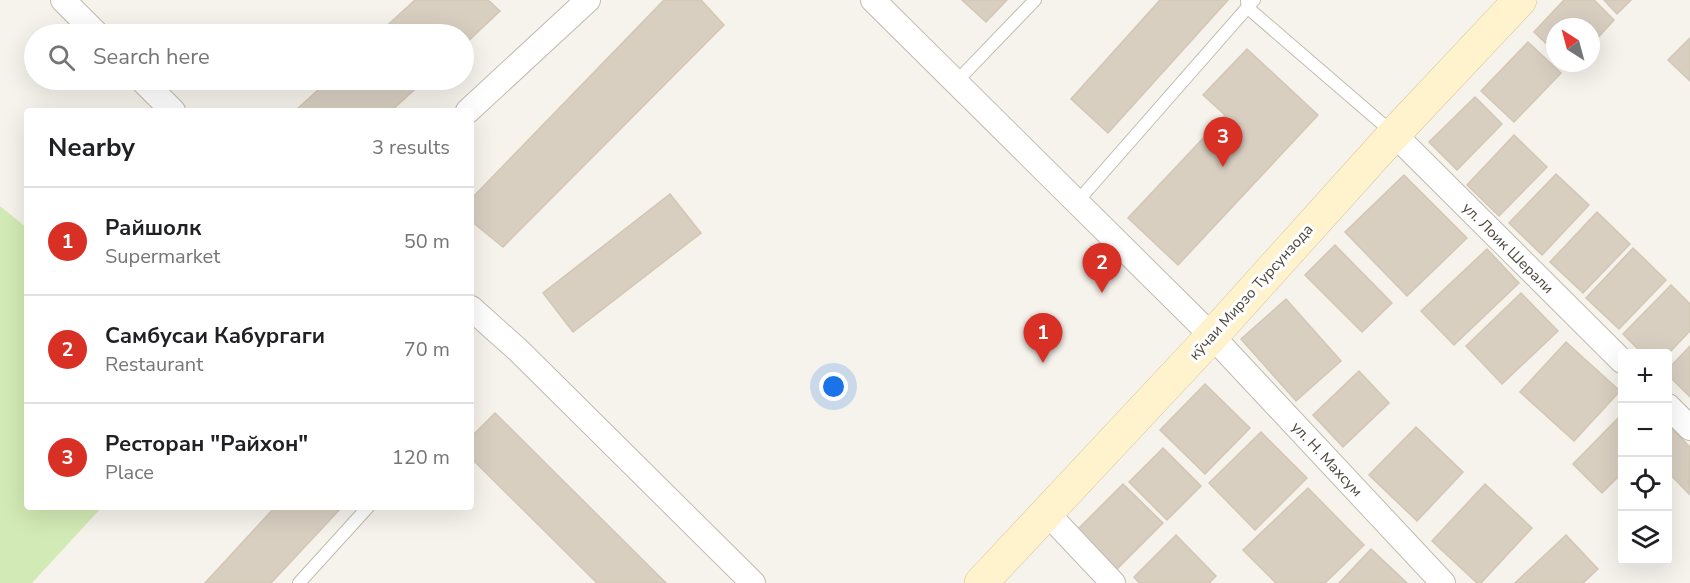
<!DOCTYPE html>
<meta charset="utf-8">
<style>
:root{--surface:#fff;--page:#f2f2f2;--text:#202124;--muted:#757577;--line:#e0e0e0;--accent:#d93025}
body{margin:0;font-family:"Nunito Sans",sans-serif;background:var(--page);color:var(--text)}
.controls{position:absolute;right:18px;bottom:18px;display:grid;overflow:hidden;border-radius:6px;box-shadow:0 6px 24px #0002}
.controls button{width:54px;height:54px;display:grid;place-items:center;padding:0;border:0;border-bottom:2px solid var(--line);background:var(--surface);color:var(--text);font:30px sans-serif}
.compass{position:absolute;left:1546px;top:18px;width:54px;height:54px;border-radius:50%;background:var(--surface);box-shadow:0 6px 24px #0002;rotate:324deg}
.you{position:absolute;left:834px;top:387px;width:21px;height:21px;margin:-15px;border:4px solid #fff;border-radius:50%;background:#1a73e8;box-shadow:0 0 0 9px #1a73e833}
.badge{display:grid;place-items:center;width:39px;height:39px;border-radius:50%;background:var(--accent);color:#fff;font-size:20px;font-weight:700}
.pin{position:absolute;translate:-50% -50px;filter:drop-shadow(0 2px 3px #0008)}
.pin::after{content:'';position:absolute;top:32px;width:21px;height:18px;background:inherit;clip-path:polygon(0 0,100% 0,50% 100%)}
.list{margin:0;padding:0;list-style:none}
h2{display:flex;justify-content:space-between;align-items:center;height:78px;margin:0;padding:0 24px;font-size:26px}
h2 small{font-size:20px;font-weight:400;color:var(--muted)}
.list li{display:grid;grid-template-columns:39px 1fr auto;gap:18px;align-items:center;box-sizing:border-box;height:108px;padding:0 24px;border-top:2px solid var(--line)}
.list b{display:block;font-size:22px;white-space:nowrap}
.list p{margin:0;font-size:20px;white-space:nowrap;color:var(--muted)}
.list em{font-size:20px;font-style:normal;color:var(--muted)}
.icon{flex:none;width:33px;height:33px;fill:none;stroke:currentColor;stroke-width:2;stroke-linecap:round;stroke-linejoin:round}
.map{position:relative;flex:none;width:1690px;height:583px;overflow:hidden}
.search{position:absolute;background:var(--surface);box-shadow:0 6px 24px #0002;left:24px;top:24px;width:450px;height:66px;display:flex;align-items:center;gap:15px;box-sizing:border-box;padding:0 21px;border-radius:33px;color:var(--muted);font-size:22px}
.panel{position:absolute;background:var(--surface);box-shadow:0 6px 24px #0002;left:24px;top:108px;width:450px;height:402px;border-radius:6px}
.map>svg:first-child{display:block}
</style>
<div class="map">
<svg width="1690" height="583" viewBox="0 0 1690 583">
<rect width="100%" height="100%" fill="#f6f3ec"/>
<path fill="#d2eab5" d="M0,206L27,228V507H102L32,583H0Z"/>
<g fill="#d8cfc1" stroke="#d3c7b4" stroke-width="1.5">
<path d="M415,0H488L500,11L464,45V34H378Z"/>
<path d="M664,0H701L724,25L503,247L471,221V199Z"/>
<path d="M962,0H1007L986,22Z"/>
<path d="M1160,0H1228L1108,133L1071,99Z"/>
<path d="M1564,0H1594L1614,20L1591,45V27H1555V52L1534,32Z"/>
<path d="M1604,0H1631L1617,14Z"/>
<path d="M1690,38V81L1668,60Z"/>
<path d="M1528,42L1561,73L1514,122L1481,91Z"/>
<path d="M1247,49L1318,115L1178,265L1128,218L1225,115L1203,95Z"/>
<path d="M329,80H425L391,111H295Z"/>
<path d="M1475,97L1502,124L1457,170L1429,142Z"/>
<path d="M1514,135L1547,167L1499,216L1467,185Z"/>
<path d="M1556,174L1589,205L1542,255L1509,223Z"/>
<path d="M1404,175L1467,238L1407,296L1345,232Z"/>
<path d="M670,194L701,233L573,332L543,293Z"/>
<path d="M1597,212L1630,244L1583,293L1550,262Z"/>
<path d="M1335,245L1392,303L1362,332L1305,275Z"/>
<path d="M1633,248L1666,280L1619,329L1586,298Z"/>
<path d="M1487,249L1519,283L1454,345L1421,311Z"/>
<path d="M1671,285L1690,304V331L1668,354H1643L1623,334Z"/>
<path d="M1521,293L1558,331L1502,384L1466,346Z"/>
<path d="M1286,299L1341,361L1296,401L1241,339Z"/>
<path d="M1566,342L1620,391L1574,441L1520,392Z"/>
<path d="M1690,346V397L1668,375V369Z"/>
<path d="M1359,371L1389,403L1343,447L1313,415Z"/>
<path d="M1205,384L1250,428L1205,474L1160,430Z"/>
<path d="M495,413L666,583H597L471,458V437Z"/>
<path d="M1622,414V473L1602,493L1573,464Z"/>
<path d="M1668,425L1690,447L1689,494L1668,472Z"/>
<path d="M1416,427L1463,472L1417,521L1369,475Z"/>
<path d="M1261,432L1307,478L1255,530L1209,483Z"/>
<path d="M1163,448L1201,486L1167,520L1129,482Z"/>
<path d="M1123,484L1163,523L1117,569L1077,530Z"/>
<path d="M1485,484L1532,528L1481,583H1477L1432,541Z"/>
<path d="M1308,488L1364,545L1325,583H1276L1243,550Z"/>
<path d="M275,507H342L271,583H205Z"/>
<path d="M1176,535L1216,576L1209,583H1139L1134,577Z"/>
<path d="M1566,535L1598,569L1583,583H1515Z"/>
<path d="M1371,549L1407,583H1339Z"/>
</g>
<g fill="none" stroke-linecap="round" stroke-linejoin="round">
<defs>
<g id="lane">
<path d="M1247,1L1248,8L1393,133"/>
<path d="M956,82L1035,0"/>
<path d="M1077,202L1254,0"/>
<path d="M299,583L368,507"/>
</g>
<g id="street">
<path d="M63,0L97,34"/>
<path d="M873,0L1212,336L1443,583"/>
<path d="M142,80L173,111"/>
<path d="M468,111L588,0"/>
<path d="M1394,134L1622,361"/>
<path d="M471,308L518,350L753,583"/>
<path d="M1668,406L1690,428"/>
<path d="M1047,513L1113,583"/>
</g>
<path id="secondary" d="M981,583L1212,336L1394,134L1520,0"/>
</defs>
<use href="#lane" stroke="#c2bbae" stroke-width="14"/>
<use href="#street" stroke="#c2bbae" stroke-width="26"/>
<use href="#secondary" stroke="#d6c79b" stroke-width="34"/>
<use href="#lane" stroke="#fff" stroke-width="12"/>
<use href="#street" stroke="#fff" stroke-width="24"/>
<use href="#secondary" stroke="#fff3cd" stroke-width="33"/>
</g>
<g text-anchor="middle" stroke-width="6" stroke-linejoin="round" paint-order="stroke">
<g font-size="15" fill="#4b4439" stroke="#fff">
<text transform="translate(1508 248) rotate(45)" y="5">ул. Лоик Шерали</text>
<text transform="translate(1251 292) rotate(-48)" y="5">кӯчаи Мирзо Турсунзода</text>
<text transform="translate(1327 459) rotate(47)" y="5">ул. Н. Махсум</text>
</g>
</g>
</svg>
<div class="controls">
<button>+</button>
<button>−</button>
<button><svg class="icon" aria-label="locate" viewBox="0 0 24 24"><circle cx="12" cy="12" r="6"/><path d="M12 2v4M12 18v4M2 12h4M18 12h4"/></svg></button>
<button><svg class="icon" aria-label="layers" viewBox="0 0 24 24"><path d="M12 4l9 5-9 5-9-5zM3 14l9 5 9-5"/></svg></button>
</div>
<svg class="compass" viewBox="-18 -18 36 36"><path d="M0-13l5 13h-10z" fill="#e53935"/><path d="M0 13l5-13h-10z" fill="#757577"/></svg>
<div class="you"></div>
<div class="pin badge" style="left:1043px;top:363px">1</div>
<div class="pin badge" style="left:1102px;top:293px">2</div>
<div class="pin badge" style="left:1223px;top:167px">3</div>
<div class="search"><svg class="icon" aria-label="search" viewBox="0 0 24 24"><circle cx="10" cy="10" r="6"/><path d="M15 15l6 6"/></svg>Search here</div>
<section class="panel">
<h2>Nearby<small>3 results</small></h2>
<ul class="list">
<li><span class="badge">1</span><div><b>Райшолк</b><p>Supermarket</p></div><em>50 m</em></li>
<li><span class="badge">2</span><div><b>Самбусаи Кабургаги</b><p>Restaurant</p></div><em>70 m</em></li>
<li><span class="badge">3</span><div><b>Ресторан &quot;Райхон&quot;</b><p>Place</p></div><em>120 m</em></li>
</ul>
</section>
</div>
